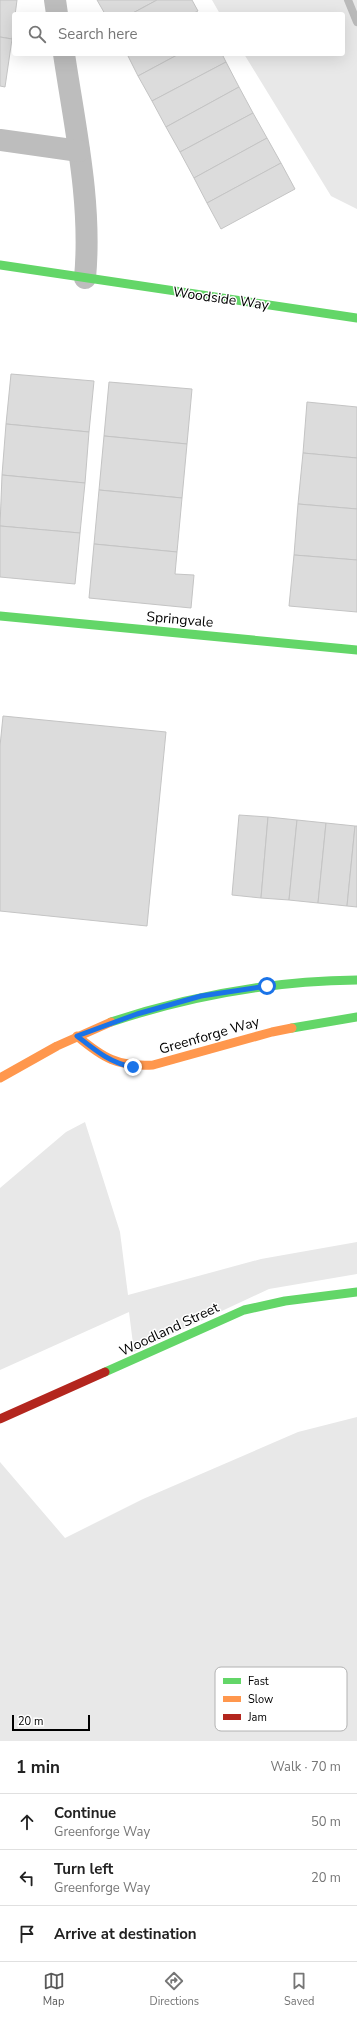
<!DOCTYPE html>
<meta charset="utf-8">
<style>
:root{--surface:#fff;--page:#f2f2f2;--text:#222;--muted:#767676;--line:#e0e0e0;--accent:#595959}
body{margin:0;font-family:"Nunito Sans",sans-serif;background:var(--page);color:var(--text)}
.scale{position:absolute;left:12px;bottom:10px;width:78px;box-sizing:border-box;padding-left:4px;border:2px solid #000;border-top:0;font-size:11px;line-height:14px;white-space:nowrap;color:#000;-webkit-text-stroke:3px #fff;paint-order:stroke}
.stop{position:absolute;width:12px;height:12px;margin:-9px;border:3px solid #1a73e8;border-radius:50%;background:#fff}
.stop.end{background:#1a73e8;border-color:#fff;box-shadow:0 1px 4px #0008}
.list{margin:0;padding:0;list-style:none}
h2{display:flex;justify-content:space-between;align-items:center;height:52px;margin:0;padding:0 16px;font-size:17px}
h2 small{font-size:13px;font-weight:400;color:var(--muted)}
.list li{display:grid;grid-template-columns:26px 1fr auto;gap:12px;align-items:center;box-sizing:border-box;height:56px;padding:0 16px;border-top:1px solid var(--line)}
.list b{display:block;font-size:15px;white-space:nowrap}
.list p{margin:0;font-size:13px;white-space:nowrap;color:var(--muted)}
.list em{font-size:13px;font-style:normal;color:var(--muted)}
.icon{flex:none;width:22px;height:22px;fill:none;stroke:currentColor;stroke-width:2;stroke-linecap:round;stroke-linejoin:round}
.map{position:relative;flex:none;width:357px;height:1741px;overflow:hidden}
.search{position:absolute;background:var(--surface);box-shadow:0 4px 16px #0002;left:12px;right:12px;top:12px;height:44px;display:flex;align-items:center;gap:10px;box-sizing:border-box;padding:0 14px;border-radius:4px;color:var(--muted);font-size:15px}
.sheet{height:220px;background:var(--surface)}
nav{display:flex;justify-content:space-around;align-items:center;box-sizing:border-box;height:56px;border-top:1px solid var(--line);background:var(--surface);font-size:11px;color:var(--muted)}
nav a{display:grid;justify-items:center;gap:2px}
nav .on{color:var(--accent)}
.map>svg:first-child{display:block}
</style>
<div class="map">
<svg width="357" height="1741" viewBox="0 0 357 1741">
<rect width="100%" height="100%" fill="#fff"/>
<g fill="#e8e8e8">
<path d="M212,0H357V209L331,196L244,54H343V14H220Z"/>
<path d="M85,1122L120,1232L128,1295L261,1259L357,1242V1274L269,1289L134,1352L129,1312L0,1370V1188L66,1132Z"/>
<path d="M357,1417V1741H0V1462L65,1538L143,1499L298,1432Z"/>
</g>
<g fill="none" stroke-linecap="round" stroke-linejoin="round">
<path stroke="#bababa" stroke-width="8" d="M348,0L357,22"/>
</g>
<g fill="#dcdcdc" stroke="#c4c4c4">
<path d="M0,0H17L12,39L0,37Z"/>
<path d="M97,0H157L131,14H105Z"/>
<path d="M157,0H192L198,11L192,14H131Z"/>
<path d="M0,37L12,39L5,87L0,86Z"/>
<path d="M127,54H179L138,76Z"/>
<path d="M179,54H222L226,62L152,101L138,76Z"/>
<path d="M226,62L239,87L166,127L152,101Z"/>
<path d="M239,87L253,113L180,152L166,127Z"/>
<path d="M253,113L267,138L194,178L180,152Z"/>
<path d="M267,138L281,163L207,203L194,178Z"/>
<path d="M281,163L295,189L221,229L207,203Z"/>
<path d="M11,374L94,381L89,432L6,424Z"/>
<path d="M109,382L192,389L187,444L104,436Z"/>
<path d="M307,402L357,407V458L303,453Z"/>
<path d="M6,424L89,432L85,483L2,475Z"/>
<path d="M104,436L187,444L182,498L99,490Z"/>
<path d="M303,453L357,458V509L298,504Z"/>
<path d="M2,475L85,483L80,533L0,526Z"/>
<path d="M99,490L182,498L177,552L94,544Z"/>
<path d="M298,504L357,509V560L294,555Z"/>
<path d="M0,526L80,533L75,584L0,577Z"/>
<path d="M94,544L177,552L175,574L194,575L191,608L89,598Z"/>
<path d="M294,555L357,560V612L289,606Z"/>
<path d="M3,716L166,732L147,926L0,911V746Z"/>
<path d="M239,815L268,817L261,898L232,895Z"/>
<path d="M268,817L297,820L289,900L261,898Z"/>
<path d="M297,820L326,823L318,903L289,900Z"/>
<path d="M326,823L355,826L347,906L318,903Z"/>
<path d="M355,826H357V907L347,906Z"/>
</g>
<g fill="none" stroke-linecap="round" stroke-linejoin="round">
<g stroke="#bdbdbd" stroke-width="22">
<path d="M55,0L57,14"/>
<path d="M64,54C75,128 92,203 85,278"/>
<path d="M0,140L79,151"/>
</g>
<g stroke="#63d668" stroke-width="9">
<path d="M0,265L357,318"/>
<path d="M0,616L357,650"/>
<path d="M111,1022C192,995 272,981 357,980"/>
<path d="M292,1028L357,1017"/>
<path d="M105,1372L244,1310L285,1301L357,1292"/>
</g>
<g stroke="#ff974d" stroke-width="9">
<path d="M77,1036C103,1058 118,1067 153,1065L272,1032L292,1028"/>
<path d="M0,1078L57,1046L111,1022"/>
</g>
<path stroke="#b3261e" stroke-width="9" d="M0,1419L105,1372"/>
</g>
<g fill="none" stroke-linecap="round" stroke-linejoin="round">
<path stroke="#1a73e8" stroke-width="5" d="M133,1067C110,1063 95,1050 77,1036L137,1014L201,996L267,986"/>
</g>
<g text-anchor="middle" stroke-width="3" stroke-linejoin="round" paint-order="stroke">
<g font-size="14" fill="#000" stroke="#fff">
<text transform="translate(221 298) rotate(8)" y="5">Woodside Way</text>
<text transform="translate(180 619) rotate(5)" y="5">Springvale</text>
<text transform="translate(209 1035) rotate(-16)" y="5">Greenforge Way</text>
<text transform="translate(169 1329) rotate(-25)" y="5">Woodland Street</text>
</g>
</g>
<rect x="215" y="1667" width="132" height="64" rx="6" fill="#fff" stroke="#b2b2b2" stroke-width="1"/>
<rect x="223" y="1678" width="18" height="6" fill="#63d668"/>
<rect x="223" y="1696" width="18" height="6" fill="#ff974d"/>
<rect x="223" y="1714" width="18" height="6" fill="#b3261e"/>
<g font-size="11" fill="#000">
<text x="248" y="1685">Fast</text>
<text x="248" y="1703">Slow</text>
<text x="248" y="1721">Jam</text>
</g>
</svg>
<div class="scale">20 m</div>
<div class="stop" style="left:267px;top:986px"></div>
<div class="stop end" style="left:133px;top:1067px"></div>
<div class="search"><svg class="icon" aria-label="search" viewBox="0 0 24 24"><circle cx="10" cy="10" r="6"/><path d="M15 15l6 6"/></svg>Search here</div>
</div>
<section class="sheet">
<h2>1 min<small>Walk · 70 m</small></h2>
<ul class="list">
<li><svg class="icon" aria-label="ahead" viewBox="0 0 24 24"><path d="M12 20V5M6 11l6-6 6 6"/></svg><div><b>Continue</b><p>Greenforge Way</p></div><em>50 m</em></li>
<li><svg class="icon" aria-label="left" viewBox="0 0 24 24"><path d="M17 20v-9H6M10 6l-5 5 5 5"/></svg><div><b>Turn left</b><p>Greenforge Way</p></div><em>20 m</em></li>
<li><svg class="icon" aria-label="arrive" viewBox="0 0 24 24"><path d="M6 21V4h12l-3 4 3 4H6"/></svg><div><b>Arrive at destination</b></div></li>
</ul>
</section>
<nav>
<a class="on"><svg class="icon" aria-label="map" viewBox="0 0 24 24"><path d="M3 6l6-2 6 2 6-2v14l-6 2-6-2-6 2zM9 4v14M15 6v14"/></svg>Map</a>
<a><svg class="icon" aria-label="directions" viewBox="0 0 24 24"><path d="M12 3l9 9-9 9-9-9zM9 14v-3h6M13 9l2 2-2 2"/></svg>Directions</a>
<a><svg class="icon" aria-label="saved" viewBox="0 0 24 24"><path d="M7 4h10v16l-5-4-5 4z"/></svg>Saved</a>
</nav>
